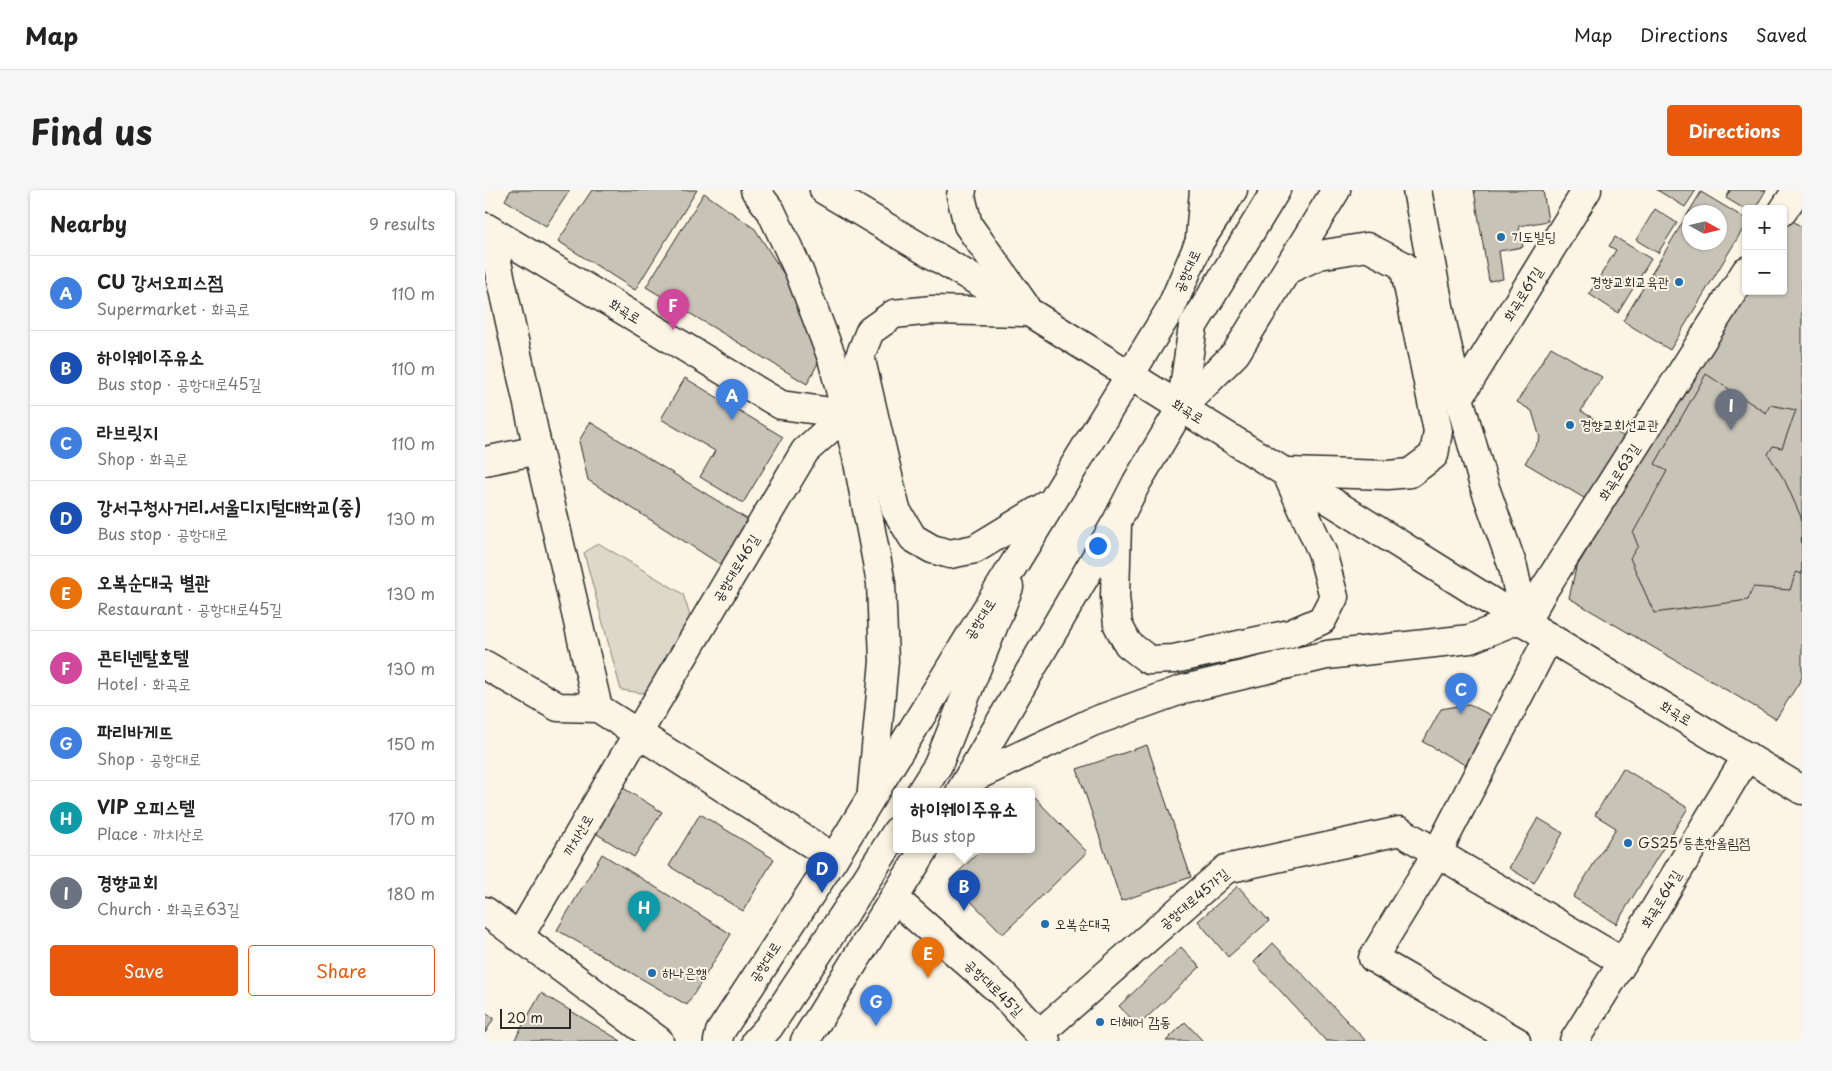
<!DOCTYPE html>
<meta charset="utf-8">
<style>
:root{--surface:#fff;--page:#f6f6f6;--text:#222;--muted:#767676;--line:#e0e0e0;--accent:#ea580c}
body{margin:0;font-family:"Playpen Sans","Poor Story",sans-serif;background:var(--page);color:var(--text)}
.controls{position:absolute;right:15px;top:15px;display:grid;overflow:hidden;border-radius:5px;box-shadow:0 1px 4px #0004}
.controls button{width:45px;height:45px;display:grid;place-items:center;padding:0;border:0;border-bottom:1px solid var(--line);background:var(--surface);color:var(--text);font:25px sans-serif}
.compass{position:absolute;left:1197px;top:15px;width:45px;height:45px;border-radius:50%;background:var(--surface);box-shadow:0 1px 4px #0004;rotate:98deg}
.scale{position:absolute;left:15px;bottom:12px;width:71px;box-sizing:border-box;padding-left:5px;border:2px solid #2b2b2b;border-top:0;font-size:14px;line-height:18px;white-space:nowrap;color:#2b2b2b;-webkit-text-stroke:4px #fcf5e5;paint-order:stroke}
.you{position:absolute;left:612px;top:355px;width:18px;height:18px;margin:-12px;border:4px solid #fff;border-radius:50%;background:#1a73e8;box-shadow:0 0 0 8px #1a73e833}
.badge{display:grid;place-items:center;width:32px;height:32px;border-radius:50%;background:var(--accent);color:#fff;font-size:16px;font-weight:700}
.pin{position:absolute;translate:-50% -41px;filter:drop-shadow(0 1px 2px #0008)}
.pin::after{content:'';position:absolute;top:26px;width:18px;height:15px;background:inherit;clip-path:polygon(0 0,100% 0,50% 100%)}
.popup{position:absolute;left:408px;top:598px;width:142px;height:65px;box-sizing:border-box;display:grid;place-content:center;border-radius:5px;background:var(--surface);filter:drop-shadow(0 1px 4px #0005);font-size:16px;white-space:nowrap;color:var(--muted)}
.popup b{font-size:19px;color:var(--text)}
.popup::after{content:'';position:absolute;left:50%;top:100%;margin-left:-10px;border:10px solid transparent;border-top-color:var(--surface)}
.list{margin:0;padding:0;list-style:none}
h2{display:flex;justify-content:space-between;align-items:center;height:65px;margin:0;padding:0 20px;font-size:21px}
h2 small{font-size:16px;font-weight:400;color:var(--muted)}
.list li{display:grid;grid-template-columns:32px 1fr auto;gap:15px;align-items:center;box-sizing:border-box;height:75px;padding:0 20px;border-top:1px solid var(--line)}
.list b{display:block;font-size:19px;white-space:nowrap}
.list p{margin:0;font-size:16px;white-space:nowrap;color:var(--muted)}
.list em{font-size:16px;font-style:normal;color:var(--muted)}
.actions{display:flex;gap:10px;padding:15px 20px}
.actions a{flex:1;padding:11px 0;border:1px solid var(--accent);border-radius:5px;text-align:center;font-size:18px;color:var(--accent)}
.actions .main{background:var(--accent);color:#fff}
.map{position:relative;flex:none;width:1317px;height:851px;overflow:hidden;border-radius:5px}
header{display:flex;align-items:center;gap:30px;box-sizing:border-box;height:70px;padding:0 25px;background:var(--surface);border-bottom:1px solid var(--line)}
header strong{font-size:24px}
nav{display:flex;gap:28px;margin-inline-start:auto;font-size:18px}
.intro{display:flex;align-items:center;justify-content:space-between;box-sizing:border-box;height:120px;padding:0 30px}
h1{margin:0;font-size:35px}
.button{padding:12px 22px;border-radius:5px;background:var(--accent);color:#fff;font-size:18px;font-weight:700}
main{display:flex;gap:30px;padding:0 30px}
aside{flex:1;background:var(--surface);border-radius:5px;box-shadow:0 1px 4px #0004}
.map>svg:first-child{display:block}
</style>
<header>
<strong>Map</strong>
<nav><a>Map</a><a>Directions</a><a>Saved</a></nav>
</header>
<div class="intro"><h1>Find us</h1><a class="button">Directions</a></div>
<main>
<aside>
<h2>Nearby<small>9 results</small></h2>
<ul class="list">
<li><span class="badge" style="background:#3f7fe0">A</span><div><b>CU 강서오피스점</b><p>Supermarket · 화곡로</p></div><em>110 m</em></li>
<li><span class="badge" style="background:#1a4fb4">B</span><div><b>하이웨이주유소</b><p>Bus stop · 공항대로45길</p></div><em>110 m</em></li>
<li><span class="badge" style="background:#3f7fe0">C</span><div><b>라브릿지</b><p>Shop · 화곡로</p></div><em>110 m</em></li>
<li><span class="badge" style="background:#1a4fb4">D</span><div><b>강서구청사거리.서울디지털대학교(중)</b><p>Bus stop · 공항대로</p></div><em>130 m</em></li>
<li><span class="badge" style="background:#e8710a">E</span><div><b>오복순대국 별관</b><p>Restaurant · 공항대로45길</p></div><em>130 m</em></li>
<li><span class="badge" style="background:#d1479c">F</span><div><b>콘티넨탈호텔</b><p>Hotel · 화곡로</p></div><em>130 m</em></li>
<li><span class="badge" style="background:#3f7fe0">G</span><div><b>파리바게뜨</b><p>Shop · 공항대로</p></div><em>150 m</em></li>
<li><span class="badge" style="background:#0f9aa8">H</span><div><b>VIP 오피스텔</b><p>Place · 까치산로</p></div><em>170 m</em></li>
<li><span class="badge" style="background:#6b7280">I</span><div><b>경향교회</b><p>Church · 화곡로63길</p></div><em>180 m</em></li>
</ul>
<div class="actions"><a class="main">Save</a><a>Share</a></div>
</aside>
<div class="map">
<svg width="1317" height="851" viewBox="0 0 1317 851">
<rect width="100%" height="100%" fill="#fcf5e5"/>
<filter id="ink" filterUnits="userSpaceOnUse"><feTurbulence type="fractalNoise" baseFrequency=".02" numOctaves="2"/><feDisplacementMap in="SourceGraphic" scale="10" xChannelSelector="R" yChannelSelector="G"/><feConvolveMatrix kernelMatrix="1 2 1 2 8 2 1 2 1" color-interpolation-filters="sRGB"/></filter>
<g filter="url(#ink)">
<path fill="#ded8ca" stroke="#84827a" d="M113,353L198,404L207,432L164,504L136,500L99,363Z"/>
<g fill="#c8c3b7" stroke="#2b2b2b" fill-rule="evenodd">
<path d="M26,0H85L61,36L20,10Z"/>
<path d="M107,0H212L150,100L73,51Z"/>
<path d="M989,0H1058L1063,31L1034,36L1038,57L1014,61L1018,89L1004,91Z"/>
<path d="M1172,0H1211L1200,17Z"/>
<path d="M1243,0H1281L1270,19L1261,20L1241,8L1245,1Z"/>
<path d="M1216,2L1261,29V34L1185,160L1138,131ZM1204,22H1234V52H1204Z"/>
<path d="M219,3L270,39L311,103L333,173L322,194L161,97Z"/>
<path d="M1170,19L1192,33L1173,63L1151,50Z"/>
<path d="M1305,29L1317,37V488L1291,529L1084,408L1091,378L1261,100L1298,101V39Z"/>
<path d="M1130,47L1166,69L1133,123L1104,104L1131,60L1124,56Z"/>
<path d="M1066,157L1117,187L1096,221L1141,248L1104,311L1040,273L1055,248L1047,221L1032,212Z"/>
<path d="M1221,184L1281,223L1285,215L1311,220L1297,258L1288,256L1283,264L1300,291L1316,327L1317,384L1311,382L1305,400L1268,397L1263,410L1169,423L1145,368L1153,356L1148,343L1182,281L1170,274Z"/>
<path d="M200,188L298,247L258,313L215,287L230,261L176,229Z"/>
<path d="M105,232L265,331L238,376L103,290L94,251Z"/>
<path d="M984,514L1009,527L982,576L938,552L956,519Z"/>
<path d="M662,555L706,687L636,711L592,579Z"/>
<path d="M1138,578L1203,618L1131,734L1088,707L1131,638L1110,625Z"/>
<path d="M135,596L177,622L149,667L107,641Z"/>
<path d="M550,608L602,662L518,744L465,690L496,660H546V611Z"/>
<path d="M215,624L289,669L258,721L184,676Z"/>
<path d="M1053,628L1078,643L1049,693L1024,678Z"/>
<path d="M117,664L246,744L202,815L72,740Z"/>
<path d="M753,696L784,731L743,767L713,731Z"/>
<path d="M788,753L881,851H841L769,772Z"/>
<path d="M696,757L715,777L653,836L634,816Z"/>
<path d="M56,803L136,851H29Z"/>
<path d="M0,823L9,828L0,843Z"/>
<path d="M700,832L718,851H681Z"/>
</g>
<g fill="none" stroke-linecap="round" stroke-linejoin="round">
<defs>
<g id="minor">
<path d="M1298,21L1312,0"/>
<path d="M0,37L296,215L361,224"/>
<path d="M5,40L53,260L113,518"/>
<path d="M974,208L1102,0"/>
<path d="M696,218L708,136L791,0"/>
<path d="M0,271L53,260"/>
<path d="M1040,433L1058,401L1261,81"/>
<path d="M0,475L73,517L113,518L349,668"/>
<path d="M436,602L453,575L524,397"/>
<path d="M409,708L517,803L561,851"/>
<path d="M0,721L174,851"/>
<path d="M34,747L153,543L320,261L361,224"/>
<path d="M554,844L741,679L915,641L1138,772"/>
<path d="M271,851L284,837L362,720L412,641"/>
<path d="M1031,851L888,768L952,663L1064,447"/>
<path d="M1089,851L1138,772L1262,566"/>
</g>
<g id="major">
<path d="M270,0L286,21L314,81L347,168L372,267L396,393L399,471L387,600"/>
<path d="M339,0L544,122L1034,429L1317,600"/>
<path d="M477,0L476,6L483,35L539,114"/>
<path d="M932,0L958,137L974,208L998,292L1028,377L1033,400L1034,429"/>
<path d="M715,48L719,0"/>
<path d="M543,122L447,120L409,124L385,141L375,166L411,320L428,348L447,359L465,364L490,359L562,315"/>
<path d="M803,282L903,285L925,283L949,265L953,241L919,76L882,57L834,65L804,79"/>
<path d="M632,333L630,407L633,435L643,454L664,470L689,469L805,444L837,430L849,407L837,362L801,282"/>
<path d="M483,590L607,532L699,499L842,465L985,449L1034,429"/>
<path d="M475,602L632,331L652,292L696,218L751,163L851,0"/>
<path d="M233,851L235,842L349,668L686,118L715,51L748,0"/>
<path d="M320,851L439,660"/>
</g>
</defs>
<use href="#minor" stroke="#2b2b2b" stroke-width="31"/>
<use href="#major" stroke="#2b2b2b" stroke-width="31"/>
<use href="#minor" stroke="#fcf5e5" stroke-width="28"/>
<use href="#major" stroke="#fcf5e5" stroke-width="28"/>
</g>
</g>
<g fill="#1f6fb2" stroke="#fcf5e5" stroke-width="2">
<circle cx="1016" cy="47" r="5"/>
<circle cx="1194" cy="92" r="5"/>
<circle cx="1085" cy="235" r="5"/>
<circle cx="1143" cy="653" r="5"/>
<circle cx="560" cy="734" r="5"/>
<circle cx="167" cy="783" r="5"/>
<circle cx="615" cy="832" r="5"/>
</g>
<g text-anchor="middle" stroke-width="4" stroke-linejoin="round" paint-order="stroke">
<g font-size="14" fill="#2b2b2b" stroke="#fcf5e5" text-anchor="start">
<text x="1026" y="52">기도빌딩</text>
<text x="1184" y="97" text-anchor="end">경향교회교육관</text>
<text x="1095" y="240">경향교회선교관</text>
<text x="1153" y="658">GS25 등촌한올림점</text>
<text x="570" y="739">오복순대국</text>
<text x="177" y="788">하나은행</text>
<text x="625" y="837">더헤어 감동</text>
</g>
<g font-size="14" fill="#2b2b2b" stroke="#fcf5e5">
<text transform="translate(702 81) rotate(-66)" y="5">공항대로</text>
<text transform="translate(1038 104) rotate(-58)" y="5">화곡로61길</text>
<text transform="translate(140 121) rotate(31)" y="5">화곡로</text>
<text transform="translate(703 221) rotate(32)" y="5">화곡로</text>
<text transform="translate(1134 282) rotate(-58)" y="5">화곡로63길</text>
<text transform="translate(251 378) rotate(-59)" y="5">공항대로46길</text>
<text transform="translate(495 429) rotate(-58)" y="5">공항대로</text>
<text transform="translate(1191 523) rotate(31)" y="5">화곡로</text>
<text transform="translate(93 645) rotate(-60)" y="5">까치산로</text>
<text transform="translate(709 709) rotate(-40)" y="5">공항대로45가길</text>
<text transform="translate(1176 709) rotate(-59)" y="5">화곡로64길</text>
<text transform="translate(280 772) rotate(-57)" y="5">공항대로</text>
<text transform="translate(509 798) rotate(44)" y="5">공항대로45길</text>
</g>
</g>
</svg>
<div class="controls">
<button>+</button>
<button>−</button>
</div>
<svg class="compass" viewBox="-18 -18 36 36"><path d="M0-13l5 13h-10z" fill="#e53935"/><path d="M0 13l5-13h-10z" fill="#767676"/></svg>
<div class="scale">20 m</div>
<div class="you"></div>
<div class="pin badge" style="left:247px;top:230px;background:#3f7fe0">A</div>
<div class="pin badge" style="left:479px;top:721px;background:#1a4fb4">B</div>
<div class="popup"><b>하이웨이주유소</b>Bus stop</div>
<div class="pin badge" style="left:976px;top:524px;background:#3f7fe0">C</div>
<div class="pin badge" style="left:337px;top:703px;background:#1a4fb4">D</div>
<div class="pin badge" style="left:443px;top:788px;background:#e8710a">E</div>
<div class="pin badge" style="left:188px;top:140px;background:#d1479c">F</div>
<div class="pin badge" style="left:391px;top:836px;background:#3f7fe0">G</div>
<div class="pin badge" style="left:159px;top:742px;background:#0f9aa8">H</div>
<div class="pin badge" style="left:1246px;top:240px;background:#6b7280">I</div>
</div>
</main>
